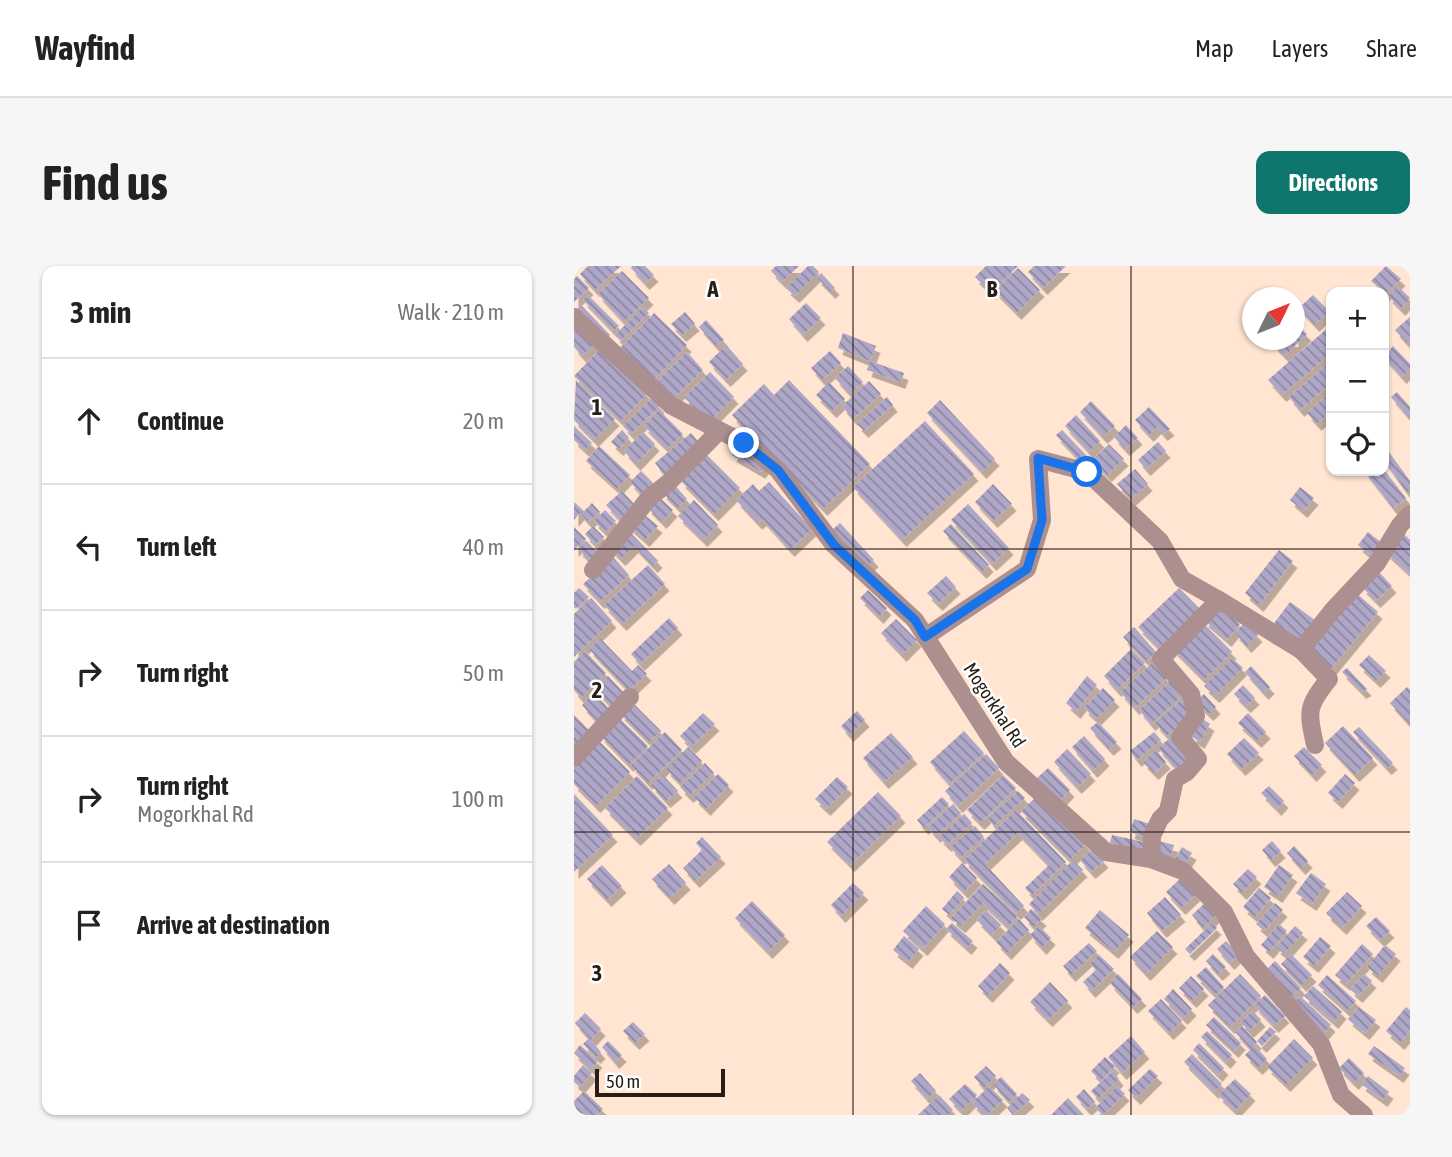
<!DOCTYPE html>
<meta charset="utf-8">
<style>
:root{--surface:#fff;--page:#f6f6f6;--text:#222;--muted:#767676;--line:#e0e0e0;--accent:#0f766e}
body{margin:0;font-family:"Asap Condensed",sans-serif;background:var(--page);color:var(--text)}
.controls{position:absolute;right:21px;top:21px;display:grid;overflow:hidden;border-radius:14px;box-shadow:0 2px 5px #0004}
.controls button{width:63px;height:63px;display:grid;place-items:center;padding:0;border:0;border-bottom:2px solid var(--line);background:var(--surface);color:var(--text);font:35px sans-serif}
.compass{position:absolute;left:668px;top:21px;width:63px;height:63px;border-radius:50%;background:var(--surface);box-shadow:0 2px 5px #0004;rotate:47deg}
.scale{position:absolute;left:21px;bottom:18px;width:130px;box-sizing:border-box;padding-left:7px;border:4px solid #291e15;border-top:0;font-size:19px;line-height:24px;white-space:nowrap;color:#291e15;-webkit-text-stroke:5px #fff;paint-order:stroke}
.stop{position:absolute;width:21px;height:21px;margin:-16px;border:5px solid #1a73e8;border-radius:50%;background:#fff}
.stop.end{background:#1a73e8;border-color:#fff;box-shadow:0 2px 7px #0008}
.list{margin:0;padding:0;list-style:none}
h2{display:flex;justify-content:space-between;align-items:center;height:91px;margin:0;padding:0 28px;font-size:30px}
h2 small{font-size:23px;font-weight:400;color:var(--muted)}
.list li{display:grid;grid-template-columns:46px 1fr auto;gap:21px;align-items:center;box-sizing:border-box;height:126px;padding:0 28px;border-top:2px solid var(--line)}
.list b{display:block;font-size:26px;white-space:nowrap}
.list p{margin:0;font-size:23px;white-space:nowrap;color:var(--muted)}
.list em{font-size:23px;font-style:normal;color:var(--muted)}
.icon{flex:none;width:38px;height:38px;fill:none;stroke:currentColor;stroke-width:2;stroke-linecap:round;stroke-linejoin:round}
.map{position:relative;flex:none;width:836px;height:849px;overflow:hidden;border-radius:14px}
header{display:flex;align-items:center;gap:42px;box-sizing:border-box;height:98px;padding:0 35px;background:var(--surface);border-bottom:2px solid var(--line)}
header strong{font-size:33px}
nav{display:flex;gap:38px;margin-inline-start:auto;font-size:24px}
.intro{display:flex;align-items:center;justify-content:space-between;box-sizing:border-box;height:168px;padding:0 42px}
h1{margin:0;font-size:49px}
.button{padding:18px 32px;border-radius:14px;background:var(--accent);color:#fff;font-size:24px;font-weight:700}
main{display:flex;gap:42px;padding:0 42px}
aside{flex:1;background:var(--surface);border-radius:14px;box-shadow:0 2px 5px #0004}
.map>svg:first-child{display:block}
</style>
<header>
<strong>Wayfind</strong>
<nav><a>Map</a><a>Layers</a><a>Share</a></nav>
</header>
<div class="intro"><h1>Find us</h1><a class="button">Directions</a></div>
<main>
<aside>
<h2>3 min<small>Walk · 210 m</small></h2>
<ul class="list">
<li><svg class="icon" aria-label="ahead" viewBox="0 0 24 24"><path d="M12 20V5M6 11l6-6 6 6"/></svg><div><b>Continue</b></div><em>20 m</em></li>
<li><svg class="icon" aria-label="left" viewBox="0 0 24 24"><path d="M17 20v-9H6M10 6l-5 5 5 5"/></svg><div><b>Turn left</b></div><em>40 m</em></li>
<li><svg class="icon" aria-label="right" viewBox="0 0 24 24"><path d="M7 20v-9h11M14 6l5 5-5 5"/></svg><div><b>Turn right</b></div><em>50 m</em></li>
<li><svg class="icon" aria-label="right" viewBox="0 0 24 24"><path d="M7 20v-9h11M14 6l5 5-5 5"/></svg><div><b>Turn right</b><p>Mogorkhal Rd</p></div><em>100 m</em></li>
<li><svg class="icon" aria-label="arrive" viewBox="0 0 24 24"><path d="M6 21V4h12l-3 4 3 4H6"/></svg><div><b>Arrive at destination</b></div></li>
</ul>
</aside>
<div class="map">
<svg width="836" height="849" viewBox="0 0 836 849">
<defs>
<pattern id="building-back-hatch" width="6" height="6" patternUnits="userSpaceOnUse" patternTransform="scale(1.75)"><rect width="6" height="6" fill="#afa7c8"/><path d="M-1 5l2 2M0 0l6 6M5-1l2 2" fill="none" stroke="#8e87a1"/></pattern>
<filter id="shadow"><feDropShadow dx="4.5" dy="7" stdDeviation="0" flood-color="#0004"/></filter>
</defs>
<rect width="100%" height="100%" fill="#ffe5d2"/>
<g fill="url(#building-back-hatch)" filter="url(#shadow)">
<path d="M14,0H47L21,24L6,8Z"/>
<path d="M58,0H71L80,9L71,17L57,2Z"/>
<path d="M202,0H225L208,16L197,5Z"/>
<path d="M234,0H239L245,6L221,30L212,22Z"/>
<path d="M412,0H444L417,27L401,11Z"/>
<path d="M460,0H492L469,22L454,6Z"/>
<path d="M812,0L827,13L810,29V26L797,15Z"/>
<path d="M444,2L466,24L443,47L421,25Z"/>
<path d="M48,5L75,32L50,56L24,28Z"/>
<path d="M247,7L261,22L257,26L243,12Z"/>
<path d="M3,10L15,22L0,36V13Z"/>
<path d="M824,20L836,32L827,43L814,30Z"/>
<path d="M14,29L45,60L39,65L9,34Z"/>
<path d="M739,29L755,45L741,59L725,42Z"/>
<path d="M232,37L247,52L229,69L215,53Z"/>
<path d="M7,39L36,69L31,74L2,44Z"/>
<path d="M69,41L75,47L47,75L41,69Z"/>
<path d="M111,46L121,58L108,69L97,58Z"/>
<path d="M80,47L113,79L78,116L44,84Z"/>
<path d="M836,51V74L833,77L821,64Z"/>
<path d="M132,54L150,74L142,80L125,61Z"/>
<path d="M720,56L733,68L711,90L699,78L704,74H720Z"/>
<path d="M0,59L20,78L8,90L0,81Z"/>
<path d="M757,59V87L708,129L694,114Z"/>
<path d="M269,67L302,80L296,95L264,82Z"/>
<path d="M152,79L169,98L152,114L135,96Z"/>
<path d="M819,80L836,98V103L828,111L810,91Z"/>
<path d="M27,82L73,128L47,155L0,110Z"/>
<path d="M256,85L267,97L248,114L237,102Z"/>
<path d="M113,86L129,104L100,132L83,115Z"/>
<path d="M296,95L330,107L327,116L293,104Z"/>
<path d="M757,95V117L726,144L715,131Z"/>
<path d="M274,100L289,116L276,128L261,112Z"/>
<path d="M136,106L160,131L135,156L110,131Z"/>
<path d="M2,114L41,153L20,174L0,154Z"/>
<path d="M215,114L296,198L249,243L158,149L190,118L200,129Z"/>
<path d="M295,115L307,128L279,153L268,140Z"/>
<path d="M255,116L271,133L258,145L242,129Z"/>
<path d="M757,125V145L743,158L733,147Z"/>
<path d="M823,126L836,141V153L817,131Z"/>
<path d="M313,131L319,139L290,165L283,158Z"/>
<path d="M78,132L86,140L57,168L49,160Z"/>
<path d="M366,134L421,193L408,206L353,147Z"/>
<path d="M517,135L541,160L529,171L506,146Z"/>
<path d="M575,141L596,163L589,168L583,161L575,169L561,154Z"/>
<path d="M85,144L109,168L93,183L70,160Z"/>
<path d="M502,149L526,175L515,186L491,160Z"/>
<path d="M351,155L400,208L328,274L279,221Z"/>
<path d="M552,159L564,172L551,183L540,171Z"/>
<path d="M0,160L18,177L11,184L0,174Z"/>
<path d="M48,164L55,172L45,183L37,176Z"/>
<path d="M488,164L513,190L507,196L482,169Z"/>
<path d="M69,166L81,178L62,198L50,185Z"/>
<path d="M117,167L129,181L93,212L81,197Z"/>
<path d="M584,176L592,185L572,203L564,194Z"/>
<path d="M535,178L550,193L533,209L518,194Z"/>
<path d="M25,180L56,209L43,223L12,195Z"/>
<path d="M163,181L192,198L187,206L158,189Z"/>
<path d="M815,186L836,215V224L833,227L810,195V189Z"/>
<path d="M133,189L166,222L140,248L107,215Z"/>
<path d="M561,203L574,218L557,233L543,218Z"/>
<path d="M67,205L83,221L71,232L56,216Z"/>
<path d="M790,205H811L832,232L819,242Z"/>
<path d="M98,216L113,233L104,242L88,226Z"/>
<path d="M195,216L238,263L216,284L188,253L184,257L162,234L179,218L185,225Z"/>
<path d="M419,218L438,238L419,255L401,236Z"/>
<path d="M726,221L740,232L729,245L716,234Z"/>
<path d="M48,225L63,241L47,255L32,239Z"/>
<path d="M84,230L99,244L88,256L73,241Z"/>
<path d="M120,234L144,259L129,274L104,250Z"/>
<path d="M0,236L10,245L18,237L26,246L14,256L6,247L0,254Z"/>
<path d="M394,238L435,282L418,298L377,254Z"/>
<path d="M31,244L42,255L31,266L20,255Z"/>
<path d="M67,246L84,260L71,274L55,260Z"/>
<path d="M266,257L300,294L292,302L257,265Z"/>
<path d="M377,258L415,299L408,306L369,265Z"/>
<path d="M19,260L30,271L21,279L11,268Z"/>
<path d="M0,261L12,273L0,284Z"/>
<path d="M54,264L84,295L79,300L60,280L47,293L37,283Z"/>
<path d="M794,266L808,277L797,290L784,279Z"/>
<path d="M829,267L836,274V308L812,286Z"/>
<path d="M12,275L27,290L19,298L4,283Z"/>
<path d="M705,284L719,295L685,339L671,327Z"/>
<path d="M39,291L55,309L26,336L9,318Z"/>
<path d="M74,299L91,318L48,358L30,339Z"/>
<path d="M804,305L818,320L802,335L788,321Z"/>
<path d="M372,310L382,321L364,338L353,327Z"/>
<path d="M5,322L15,331L2,343L0,341V327Z"/>
<path d="M605,322L628,345L587,384L564,361Z"/>
<path d="M294,324L313,342L305,351L286,332Z"/>
<path d="M781,326L804,346L757,403L733,384Z"/>
<path d="M17,332L38,355L0,391V348Z"/>
<path d="M716,336L741,354L723,378L698,360Z"/>
<path d="M644,339L666,358L653,374L630,354Z"/>
<path d="M95,352L104,362L66,398L57,388Z"/>
<path d="M322,353L343,374L328,389L307,367Z"/>
<path d="M627,355L658,386L630,414L599,383Z"/>
<path d="M671,356L684,369L673,380L661,367Z"/>
<path d="M560,361L582,386L572,395L549,371Z"/>
<path d="M26,372L58,405L64,399L73,408L55,425L15,383Z"/>
<path d="M557,383L571,397L543,424L530,410Z"/>
<path d="M11,385L32,407L7,432L0,424V396Z"/>
<path d="M795,389L812,405L802,415L785,399Z"/>
<path d="M658,392L669,402L641,430L630,420Z"/>
<path d="M578,397L593,412L561,442L546,426Z"/>
<path d="M677,400L696,421L690,427L671,406Z"/>
<path d="M773,402L793,423L788,426L768,406Z"/>
<path d="M34,410L52,429L39,442L21,423Z"/>
<path d="M513,410L523,419L502,446L492,437Z"/>
<path d="M597,414L610,428L577,458L565,444Z"/>
<path d="M669,419L681,432L672,440L660,428Z"/>
<path d="M833,421L836,424V459L816,437Z"/>
<path d="M529,422L541,434L522,453L510,442Z"/>
<path d="M20,427L39,447L26,459L8,439Z"/>
<path d="M630,428L642,441L635,448L622,436Z"/>
<path d="M607,434L618,446L593,470L581,457Z"/>
<path d="M57,435L87,465L75,476L46,447Z"/>
<path d="M283,445L291,454L275,469L267,460Z"/>
<path d="M129,447L141,458L117,481L106,470Z"/>
<path d="M674,447L692,466L683,475L664,457Z"/>
<path d="M0,449L17,466L0,482Z"/>
<path d="M44,451L74,480L55,499L26,469Z"/>
<path d="M627,452L636,458L626,476L617,470Z"/>
<path d="M524,456L543,476L535,483L516,462Z"/>
<path d="M769,460L799,492L781,509L751,477Z"/>
<path d="M785,461L819,497L813,502L779,466Z"/>
<path d="M390,465L410,487L375,518L356,496Z"/>
<path d="M91,466L108,484L74,517L57,499Z"/>
<path d="M580,466L587,474L563,494L556,485Z"/>
<path d="M317,467L339,491L310,516L289,492Z"/>
<path d="M510,470L531,493L519,505L498,481Z"/>
<path d="M597,471L618,495L605,506L584,482Z"/>
<path d="M670,472L685,487L667,503L653,488Z"/>
<path d="M24,474L56,506L22,540L0,518V498Z"/>
<path d="M114,481L128,495L106,517L92,503Z"/>
<path d="M730,481L748,499L738,509L720,490Z"/>
<path d="M493,483L517,508L503,521L480,496Z"/>
<path d="M582,484L592,496L580,507L569,496Z"/>
<path d="M412,488L425,502L384,540L371,525Z"/>
<path d="M131,497L140,507L115,530L106,521Z"/>
<path d="M474,502L496,524L485,536L462,513Z"/>
<path d="M88,508L104,525L92,535L77,519Z"/>
<path d="M144,508L155,519L132,543L120,531Z"/>
<path d="M771,508L781,517L764,536L754,527Z"/>
<path d="M429,509L442,522L406,557L393,544Z"/>
<path d="M63,510L94,542L62,573L31,542Z"/>
<path d="M263,511L274,521L252,543L241,533Z"/>
<path d="M695,520L710,535L703,543L687,527Z"/>
<path d="M444,525L451,532L420,560L414,552Z"/>
<path d="M304,526L327,550L276,599L253,576Z"/>
<path d="M0,528L39,569L0,606Z"/>
<path d="M463,530L512,578L496,594L447,545Z"/>
<path d="M368,531L375,538L350,562L343,554Z"/>
<path d="M379,538L387,547L362,570L354,561Z"/>
<path d="M442,544L492,596L458,629L451,622L475,599L444,567L411,598L450,640L442,647L390,594Z"/>
<path d="M390,548L398,557L373,579L365,571Z"/>
<path d="M560,553L576,558L572,571L556,566Z"/>
<path d="M401,560L410,571L386,592L376,581Z"/>
<path d="M538,569L570,576L568,585L536,577Z"/>
<path d="M128,571L147,591L121,615L109,602L128,584L122,577Z"/>
<path d="M585,575L600,579L596,592L581,588Z"/>
<path d="M698,575L707,585L697,594L688,584Z"/>
<path d="M720,580L734,595L727,602L713,587Z"/>
<path d="M608,581L618,587L610,600L600,595Z"/>
<path d="M519,583L530,595L517,606L506,594Z"/>
<path d="M499,594L509,604L464,648L455,638Z"/>
<path d="M388,597L403,612L390,626L375,611Z"/>
<path d="M95,598L112,617L96,632L78,613Z"/>
<path d="M28,599L48,620L33,634L13,613Z"/>
<path d="M705,599L719,609L704,630L690,621Z"/>
<path d="M674,603L683,611L668,627L659,618Z"/>
<path d="M737,607L752,618L738,638L722,627Z"/>
<path d="M607,612L622,628L607,642L592,626Z"/>
<path d="M279,617L290,627L267,650L257,639Z"/>
<path d="M409,618L444,650L434,661L409,637L387,660L377,652Z"/>
<path d="M685,622L697,632L681,651L669,641Z"/>
<path d="M383,625L390,632L375,649L368,643Z"/>
<path d="M773,626L788,640L768,662L752,647Z"/>
<path d="M591,631L607,649L588,665L573,647Z"/>
<path d="M178,635L211,669L194,686L161,652Z"/>
<path d="M633,635L644,647L629,662L618,649Z"/>
<path d="M701,637L709,644L690,665L682,658Z"/>
<path d="M352,640L371,658L349,683L329,665Z"/>
<path d="M457,643L468,653L460,661L450,651Z"/>
<path d="M412,644L427,659L418,669L403,654Z"/>
<path d="M526,644L555,669L540,686L511,662Z"/>
<path d="M802,651L816,665L806,674L792,660Z"/>
<path d="M445,653L455,664L433,687L422,676Z"/>
<path d="M378,657L399,675L393,682L372,663Z"/>
<path d="M638,657L643,662L616,688L611,683Z"/>
<path d="M705,658L713,665L695,686L687,679Z"/>
<path d="M465,660L477,672L468,682L456,669Z"/>
<path d="M721,660L729,667L710,688L702,681Z"/>
<path d="M583,665L599,681L572,708L556,691Z"/>
<path d="M330,670L345,683L334,696L319,684Z"/>
<path d="M746,671L757,680L740,700L729,691Z"/>
<path d="M652,675L665,688L656,697L643,683Z"/>
<path d="M515,677L523,685L497,709L489,700Z"/>
<path d="M788,678L799,688L772,718L761,709Z"/>
<path d="M811,679L822,688L804,710L793,701Z"/>
<path d="M639,688L652,701L644,708L632,695Z"/>
<path d="M717,688L738,709L728,719L707,698Z"/>
<path d="M525,689L540,703L517,725L509,716L522,704L516,698Z"/>
<path d="M701,695L727,722L714,734L688,708Z"/>
<path d="M426,697L436,707L414,730L404,720Z"/>
<path d="M632,701L650,721L641,729L622,710Z"/>
<path d="M544,708L568,733L559,741L536,717Z"/>
<path d="M666,708L687,730L656,761L634,739Z"/>
<path d="M790,708L798,715L784,730L776,723Z"/>
<path d="M753,709L782,735L773,745L744,719Z"/>
<path d="M617,710L630,723L618,735L605,722Z"/>
<path d="M476,716L494,735L474,754L456,736Z"/>
<path d="M739,720L768,746L760,756L730,730Z"/>
<path d="M599,723L618,743L609,752L590,733Z"/>
<path d="M691,729L711,750L700,760L680,739Z"/>
<path d="M726,730L757,759L748,769L717,740Z"/>
<path d="M587,733L608,755L595,767L574,745Z"/>
<path d="M785,741L802,754L791,767L774,753Z"/>
<path d="M832,741L836,744V765L826,777L812,765Z"/>
<path d="M679,745L687,754L675,765L666,756Z"/>
<path d="M11,747L27,763L17,774L1,757Z"/>
<path d="M640,751L667,777L660,785L632,759Z"/>
<path d="M59,756L71,768L61,777L49,765Z"/>
<path d="M668,760L683,776L680,779L693,793L684,802L671,789L677,783L661,766Z"/>
<path d="M696,761L702,766L688,780L683,775Z"/>
<path d="M633,765L658,789L652,796L627,771Z"/>
<path d="M557,770L571,786L548,807L534,791Z"/>
<path d="M15,772L27,786L22,791L9,778Z"/>
<path d="M720,773L739,792L712,819L693,801Z"/>
<path d="M34,775L48,789L41,796L28,781Z"/>
<path d="M625,777L650,802L644,809L619,784Z"/>
<path d="M6,779L24,795L17,803L0,787Z"/>
<path d="M800,780L831,802L825,810L794,788Z"/>
<path d="M618,788L648,818L640,826L610,796Z"/>
<path d="M531,791L541,800L527,815L517,805Z"/>
<path d="M775,792L790,807L780,817L765,802Z"/>
<path d="M9,799L18,807L6,821L0,816V810Z"/>
<path d="M412,800L422,810L410,822L400,811Z"/>
<path d="M576,803L584,810L562,832L554,824Z"/>
<path d="M539,805L545,813L524,833L517,825Z"/>
<path d="M346,807L362,825L353,833L337,815Z"/>
<path d="M794,810L815,826L809,834L787,818Z"/>
<path d="M427,811L443,828L435,836L419,818Z"/>
<path d="M661,813L677,828L661,845L644,829Z"/>
<path d="M391,818L403,829L387,845L375,833Z"/>
<path d="M415,820L429,834L413,849H410L398,837Z"/>
<path d="M543,820L551,828L529,849L521,842Z"/>
<path d="M510,823L521,836L513,843L502,831Z"/>
<path d="M10,825L29,843L24,849H0V835Z"/>
<path d="M448,827L456,834L439,849L433,842Z"/>
<path d="M365,829L379,844L374,849H344Z"/>
<path d="M494,832L510,849H477Z"/>
</g>
<g fill="none" stroke-linecap="round" stroke-linejoin="round">
<g stroke="#ac9090" stroke-width="18">
<path d="M0,51L98,140L170,177L204,204L260,279L341,354L432,496L532,586L577,593L609,605L650,646L672,690L747,778L767,829L790,849"/>
<path d="M19,304L74,233L94,217L145,165"/>
<path d="M351,371L453,303L468,254L464,193L513,206L586,275L608,313L645,334"/>
<path d="M741,479C734,446 732,441 755,413L727,384L758,345L803,297L826,259L836,248"/>
<path d="M0,492L56,431"/>
<path d="M577,593L578,570L586,553L594,545L601,513L613,506L624,493L606,471L622,450L617,428L587,393L645,334L727,384"/>
</g>
</g>
<g fill="none" stroke-linecap="round" stroke-linejoin="round">
<path stroke="#1a73e8" stroke-width="9" d="M170,177L204,204L260,279L341,354L351,371L453,303L468,254L464,192L513,206"/>
</g>
<path fill="none" stroke="#291e15" stroke-width="2" stroke-opacity="0.55" d="M279,0V849M557,0V849M0,283H836M0,566H836"/>
<g text-anchor="middle" stroke-width="5" stroke-linejoin="round" paint-order="stroke">
<g font-size="19" fill="#291e15" stroke="#fff">
<text transform="translate(421 439) rotate(57)" y="7">Mogorkhal Rd</text>
</g>
</g>
<g font-size="23" text-anchor="middle" font-weight="bold" fill="#291e15" stroke="#fff" stroke-width="5" stroke-linejoin="round" paint-order="stroke">
<text x="139" y="31">A</text>
<text x="418" y="31">B</text>
<text x="23" y="149">1</text>
<text x="23" y="432">2</text>
<text x="23" y="715">3</text>
</g>
</svg>
<div class="controls">
<button>+</button>
<button>−</button>
<button><svg class="icon" aria-label="locate" viewBox="0 0 24 24"><circle cx="12" cy="12" r="6"/><path d="M12 2v4M12 18v4M2 12h4M18 12h4"/></svg></button>
</div>
<svg class="compass" viewBox="-18 -18 36 36"><path d="M0-13l5 13h-10z" fill="#e53935"/><path d="M0 13l5-13h-10z" fill="#767676"/></svg>
<div class="scale">50 m</div>
<div class="stop" style="left:513px;top:206px"></div>
<div class="stop end" style="left:170px;top:177px"></div>
</div>
</main>
